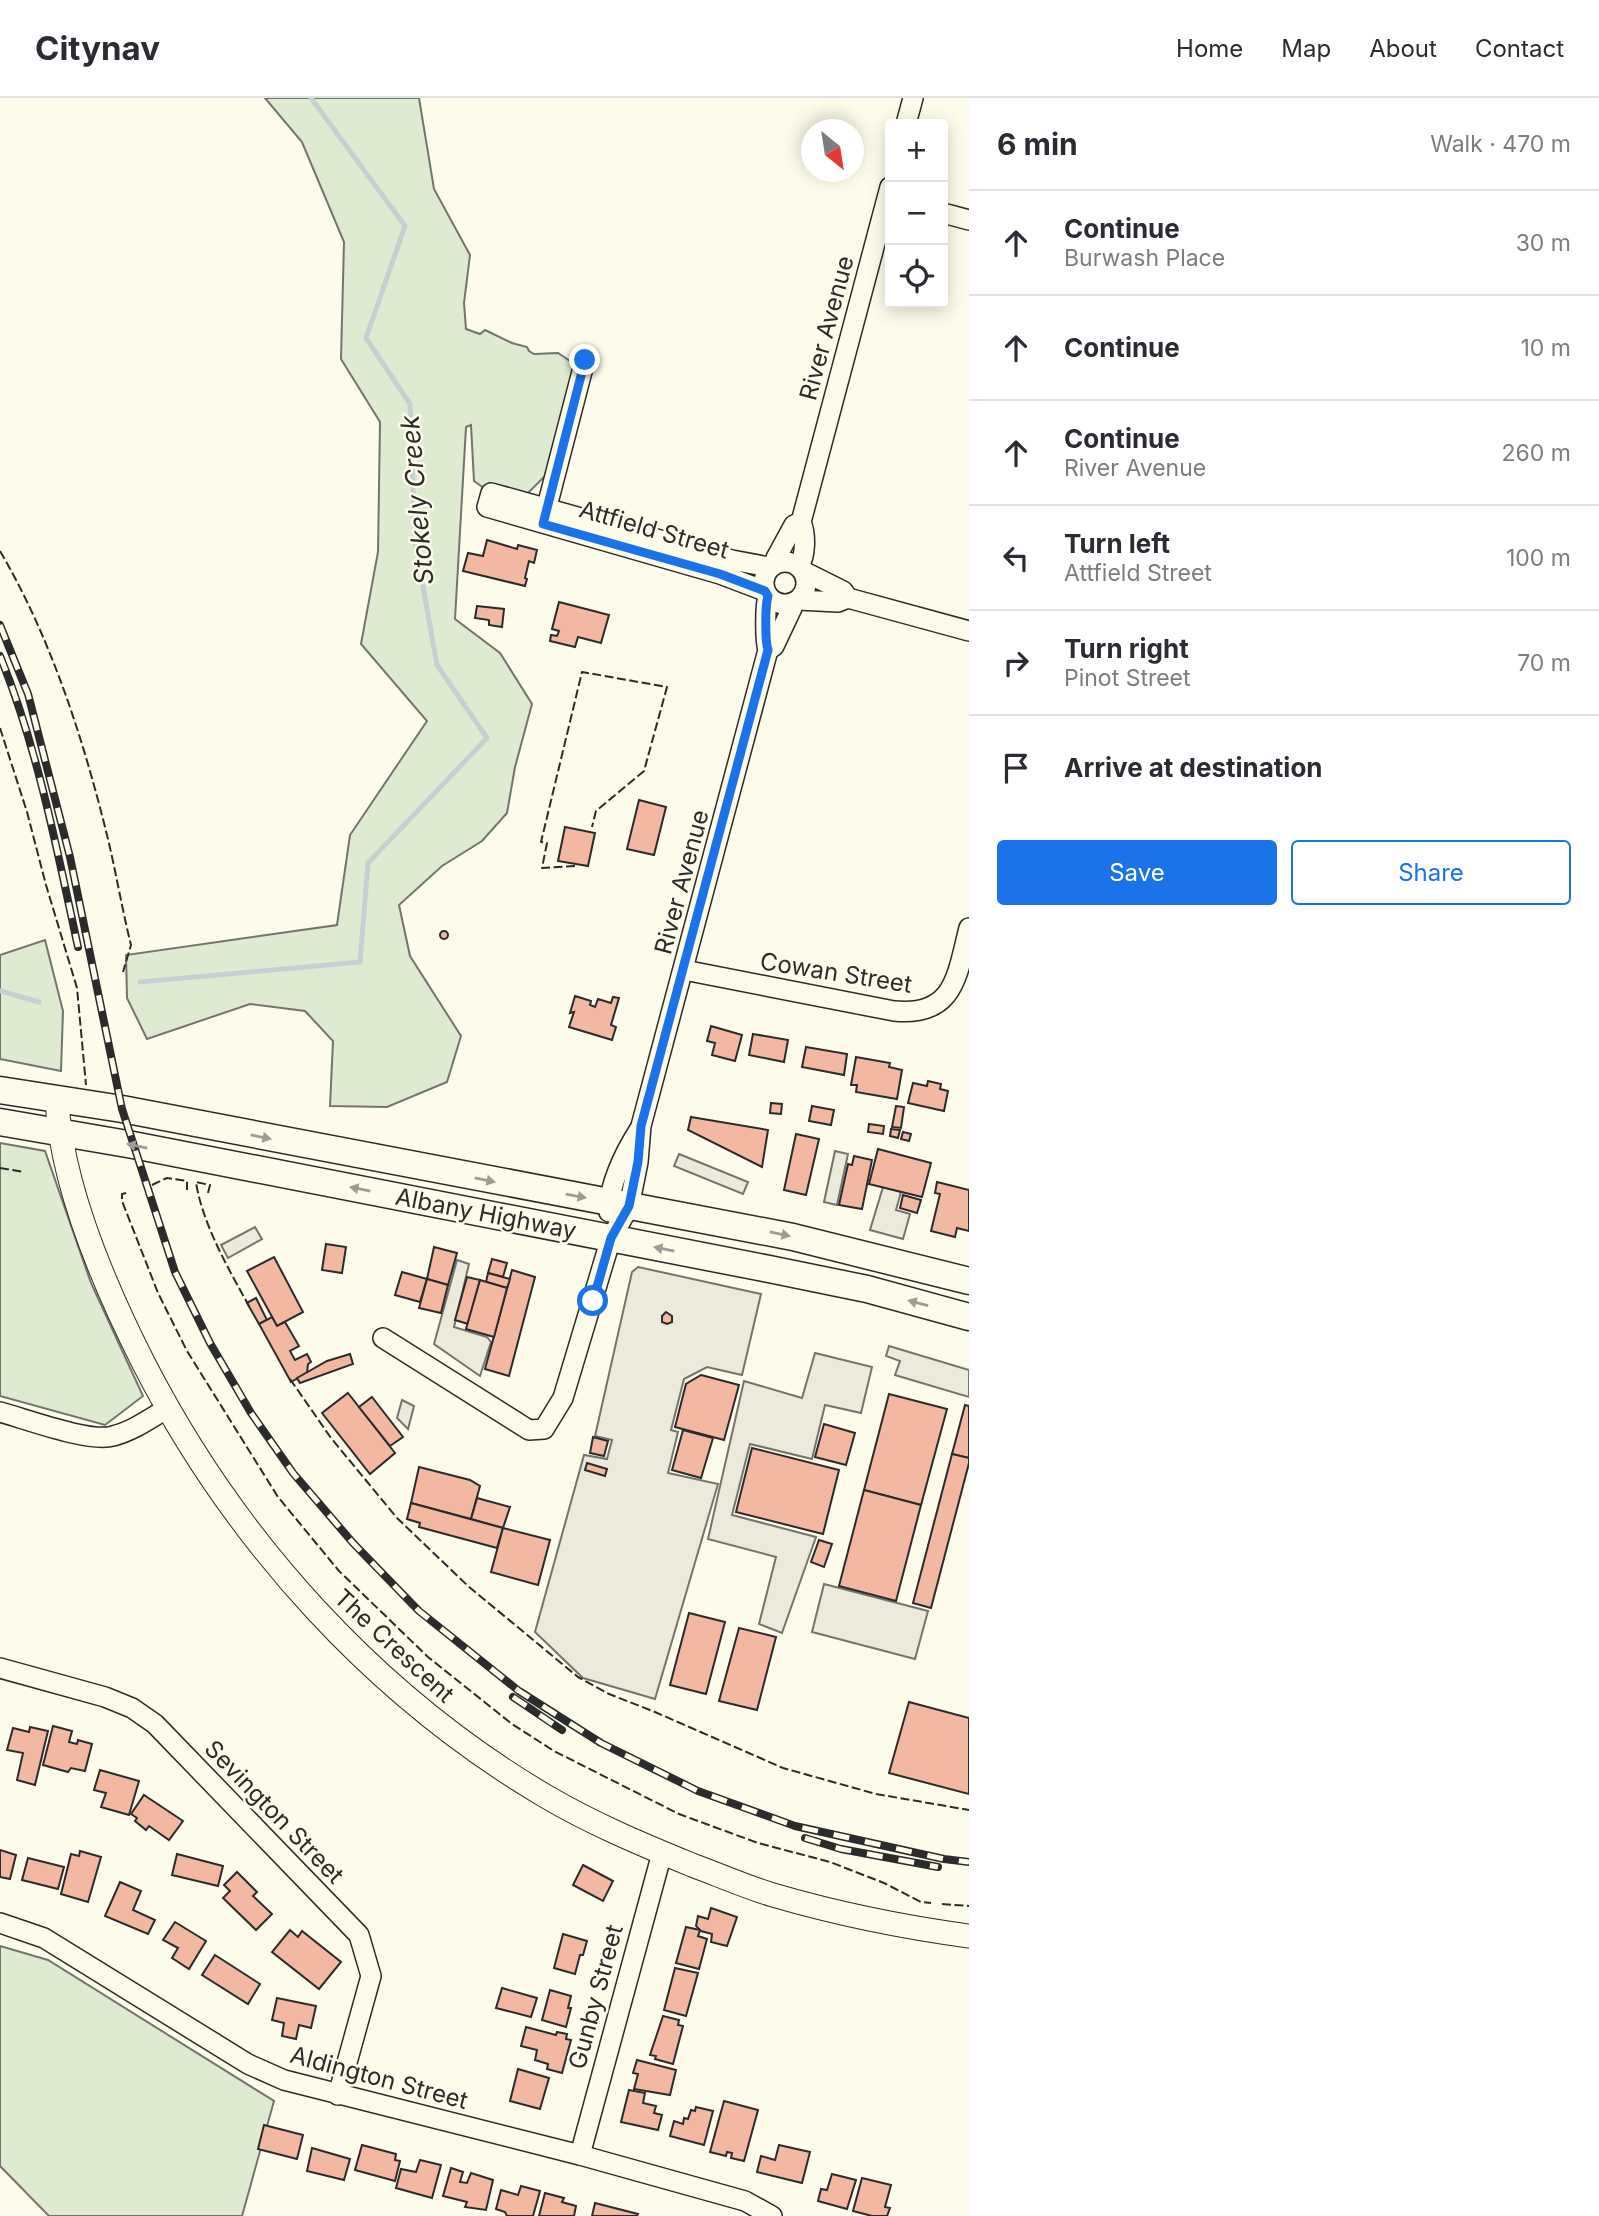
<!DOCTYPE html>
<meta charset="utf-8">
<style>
:root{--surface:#fff;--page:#f2f2f3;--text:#2b2b33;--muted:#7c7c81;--line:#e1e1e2;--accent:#1a73e8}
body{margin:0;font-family:Inter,sans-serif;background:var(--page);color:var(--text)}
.controls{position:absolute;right:21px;top:21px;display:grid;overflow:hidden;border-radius:7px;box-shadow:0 4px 18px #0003}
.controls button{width:63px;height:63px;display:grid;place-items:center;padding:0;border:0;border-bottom:2px solid var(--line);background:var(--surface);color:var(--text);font:35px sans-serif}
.compass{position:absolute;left:801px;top:21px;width:63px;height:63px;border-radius:50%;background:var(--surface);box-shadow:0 4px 18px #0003;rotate:150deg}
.stop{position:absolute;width:21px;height:21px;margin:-16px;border:5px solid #1a73e8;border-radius:50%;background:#fff}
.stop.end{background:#1a73e8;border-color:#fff;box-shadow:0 2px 7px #0008}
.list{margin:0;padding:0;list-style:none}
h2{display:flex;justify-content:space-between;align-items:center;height:91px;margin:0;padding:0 28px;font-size:30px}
h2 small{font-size:23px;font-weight:400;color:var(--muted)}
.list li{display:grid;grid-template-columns:46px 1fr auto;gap:21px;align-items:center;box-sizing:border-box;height:105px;padding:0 28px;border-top:2px solid var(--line)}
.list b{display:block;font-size:26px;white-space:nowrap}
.list p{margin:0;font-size:23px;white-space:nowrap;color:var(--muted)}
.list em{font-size:23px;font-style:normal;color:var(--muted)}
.actions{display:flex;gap:14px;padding:21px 28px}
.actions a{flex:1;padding:16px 0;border:2px solid var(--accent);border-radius:7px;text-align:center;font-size:24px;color:var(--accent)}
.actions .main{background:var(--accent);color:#fff}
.icon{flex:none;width:38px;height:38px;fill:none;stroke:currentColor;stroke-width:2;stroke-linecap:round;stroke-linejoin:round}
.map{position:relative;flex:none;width:969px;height:2118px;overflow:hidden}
header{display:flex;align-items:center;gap:42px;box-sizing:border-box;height:98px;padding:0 35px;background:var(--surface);border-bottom:2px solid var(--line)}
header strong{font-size:33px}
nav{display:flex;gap:38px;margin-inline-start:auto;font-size:24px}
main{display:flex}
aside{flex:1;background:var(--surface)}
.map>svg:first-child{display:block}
</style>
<header>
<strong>Citynav</strong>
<nav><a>Home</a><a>Map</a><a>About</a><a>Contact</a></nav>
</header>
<main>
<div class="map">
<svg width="969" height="2118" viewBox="0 0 969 2118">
<rect width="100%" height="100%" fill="#fdfbea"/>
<g fill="#deebd1" stroke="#74746e" stroke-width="2">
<path d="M265,0H419L434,91L470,157L464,205L466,231L480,236L485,232L512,245L527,249L529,253L534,256L558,255L576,267L545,378L528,395H491L474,383L471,327L466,329L455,521L500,555L532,606L515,669L507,715L482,743L442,768L399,807L410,858L461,938L447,984L387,1009L330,1008L333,943L305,913L250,906L147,941L127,900L126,857L337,827L350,737L427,623L361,546L378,454L380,324L341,261L344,144L302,44Z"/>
<path d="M45,842L63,913L61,973L0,961V857Z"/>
<path d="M0,1045L45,1053L91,1185L143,1298L105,1327L0,1298Z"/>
<path d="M0,1848L48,1862L274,2003L242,2118H49L0,2068Z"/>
</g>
<g fill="#eceadb" stroke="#74746e" stroke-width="2">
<path d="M835,1053L848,1056L837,1107L824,1104Z"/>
<path d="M679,1056L748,1084L743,1096L674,1068Z"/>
<path d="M883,1089L901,1094L896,1112L910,1116L903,1141L870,1132Z"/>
<path d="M255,1129L262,1141L228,1160L221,1147Z"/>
<path d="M457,1162L469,1166L454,1229L487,1239L491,1244L480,1278L434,1246Z"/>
<path d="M638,1169L761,1196L742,1277L707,1269L684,1281L671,1332L678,1334L668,1375L718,1386L655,1601L583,1580L535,1534L584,1357L607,1361L612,1342L595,1338L632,1174Z"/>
<path d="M889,1248L969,1272V1299L895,1277L900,1263L886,1258Z"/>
<path d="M815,1255L872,1269L861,1315L825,1307L812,1361L750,1346L732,1417L816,1439L782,1535L759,1526L776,1459L708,1441L744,1283L802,1300Z"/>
<path d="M402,1302L414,1308L408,1331L397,1320Z"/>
<path d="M824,1486L928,1513L915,1561L812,1534Z"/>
</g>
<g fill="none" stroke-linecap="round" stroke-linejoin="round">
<g stroke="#c7d0d0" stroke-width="5">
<path d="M140,884L360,864L368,765L487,640L437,567L415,444L410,306L366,240L405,128L311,0"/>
<path d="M0,893L39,904"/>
</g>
</g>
<g fill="#f2b8a0" stroke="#2b2b2b" stroke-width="2">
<path d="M487,442L517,451L518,447L537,452L534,465L529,463L525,480L527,481L525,488L463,473L468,455L483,458Z"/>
<path d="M559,504L609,517L601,545L578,539L575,549L550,543L551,537L557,538L559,533L552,531Z"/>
<path d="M477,508L504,511L502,529L489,527V522L475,520Z"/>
<path d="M639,702L666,709L654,757L627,751Z"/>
<path d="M565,729L595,735L588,768L558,763Z"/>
<circle cx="444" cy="837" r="4"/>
<path d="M575,898L591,903L590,907L595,909L598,901L611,905L613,899L619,900L611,927L616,929L612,942L569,929L574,914L570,915Z"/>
<path d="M711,928L742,937L735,963L712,957L715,945L707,943Z"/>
<path d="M753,936L788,942L784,964L749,957Z"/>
<path d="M806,949L847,956L844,977L802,969Z"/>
<path d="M856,959L890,965L889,969L902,972L897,1001L856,994L857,987H851Z"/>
<path d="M928,983L941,986L940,991L948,993L944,1013L908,1005L913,985L927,988Z"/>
<path d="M771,1005L782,1006L781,1016L770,1015Z"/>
<path d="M812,1008L834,1012L831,1027L809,1023Z"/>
<path d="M896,1008L904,1009L901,1030L892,1029Z"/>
<path d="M691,1019L768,1032L762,1069L688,1032Z"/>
<path d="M869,1026L884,1028L883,1036L868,1034Z"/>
<path d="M891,1031L900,1032L898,1040L890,1038Z"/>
<path d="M903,1034L911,1036L909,1043L901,1041Z"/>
<path d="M796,1036L819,1041L806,1097L784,1092Z"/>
<path d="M878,1051L931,1065L922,1099L869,1086Z"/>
<path d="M854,1058L872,1062L862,1111L839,1107L848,1066L852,1067Z"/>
<path d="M937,1084L969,1092V1133L957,1130L955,1139L931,1133L940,1096L935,1095Z"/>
<path d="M903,1097L921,1102L917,1115L900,1110Z"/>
<path d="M326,1146L346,1149L342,1175L322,1172Z"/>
<path d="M434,1149L457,1155L448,1187L427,1181Z"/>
<path d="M274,1159L303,1214L277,1228L247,1173Z"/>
<path d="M492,1161L507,1165L503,1179L488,1175Z"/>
<path d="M512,1172L535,1179L509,1278L485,1271Z"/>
<path d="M402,1174L427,1181L420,1204L395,1197Z"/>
<path d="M488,1175L510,1181L507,1190L486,1184Z"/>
<path d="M467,1179L480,1182L468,1226L455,1222Z"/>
<path d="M427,1181L448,1187L441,1215L419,1210Z"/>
<path d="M480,1182L507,1190L494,1239L466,1231Z"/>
<path d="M256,1200L267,1222L259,1226L247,1205Z"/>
<path d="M666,1214L672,1218V1224L667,1226L662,1224V1218Z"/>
<path d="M272,1219L277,1228L285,1224L299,1248L290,1253L295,1262L307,1256L311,1264L308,1266L307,1275L291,1284L259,1226Z"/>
<path d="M350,1256L353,1266L300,1285L297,1280L327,1263Z"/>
<path d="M701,1277L739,1287L724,1342L675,1329L686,1286Z"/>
<path d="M348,1295L395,1355L370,1376L322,1315Z"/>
<path d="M889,1296L947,1311L921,1407L864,1392Z"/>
<path d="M372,1299L403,1339L390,1348L359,1309Z"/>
<path d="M965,1307L969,1308V1360L952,1356Z"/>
<path d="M824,1326L855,1335L846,1367L815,1359Z"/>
<path d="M683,1332L713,1340L701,1380L672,1372Z"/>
<path d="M593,1339L608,1343L604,1358L590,1355Z"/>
<path d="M752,1350L839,1372L823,1436L736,1414Z"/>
<path d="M952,1356L969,1360V1365L931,1510L913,1505Z"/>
<path d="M587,1365L607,1371L605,1378L585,1372Z"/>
<path d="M419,1369L470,1382L480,1388L471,1421L411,1405Z"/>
<path d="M864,1392L921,1407L896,1503L839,1488Z"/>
<path d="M477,1400L510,1409L503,1430L471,1421Z"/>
<path d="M411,1405L503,1430L497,1450L419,1429L420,1425L407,1421Z"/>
<path d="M503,1430L550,1442L538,1487L491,1474Z"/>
<path d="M819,1442L832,1446L824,1469L811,1464Z"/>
<path d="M689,1515L725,1524L706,1596L670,1587Z"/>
<path d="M739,1530L776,1539L757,1612L719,1603Z"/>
<path d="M909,1604L969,1620V1696L889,1675Z"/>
<path d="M53,1628L72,1633L69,1644L77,1646L78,1642L92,1646L85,1673L71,1670L68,1674L43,1667Z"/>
<path d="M30,1629L48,1633L35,1687L17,1682L23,1655L7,1652L13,1630L29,1634Z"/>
<path d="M100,1672L139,1683L129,1717L101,1709L106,1695L94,1692Z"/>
<path d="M144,1697L183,1723L169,1742L149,1728L146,1732L135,1723L137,1720L131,1716Z"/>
<path d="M0,1752L16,1757L10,1781L0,1779Z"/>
<path d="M80,1753L101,1759L88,1804L61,1796L71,1756L79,1758Z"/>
<path d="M177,1756L223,1768L218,1788L172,1777Z"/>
<path d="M28,1760L64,1769L58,1791L22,1782Z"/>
<path d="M583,1767L613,1783L603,1803L573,1787Z"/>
<path d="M237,1774L257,1794L253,1798L272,1816L256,1832L223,1800L230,1793L224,1787Z"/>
<path d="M120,1784L141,1793L133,1812L155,1822L148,1836L105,1818Z"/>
<path d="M711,1810L737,1819L727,1848L711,1844L712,1836L701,1833L696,1828L698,1818L708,1821Z"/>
<path d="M175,1824L206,1843L189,1871L172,1860L178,1850L163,1842Z"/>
<path d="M686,1829L700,1832L698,1838L707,1841L699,1871L676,1865Z"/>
<path d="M290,1832L298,1839L302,1833L341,1864L319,1891L272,1854Z"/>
<path d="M563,1836L587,1843L583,1857H580L575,1876L554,1870Z"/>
<path d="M215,1857L260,1886L248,1906L202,1877Z"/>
<path d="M675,1870L698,1875L686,1918L664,1912Z"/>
<path d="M502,1890L537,1900L531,1919L496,1910Z"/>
<path d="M550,1892L571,1898L568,1910H571L566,1929L542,1922Z"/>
<path d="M277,1900L316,1908L311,1930L299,1927L296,1941L282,1938L284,1925L272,1922Z"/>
<path d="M663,1918L679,1922L678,1927L683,1928L673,1966L655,1961L656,1958L650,1957Z"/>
<path d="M526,1929L556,1937L557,1934L567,1936L566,1941L571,1942L562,1975L547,1971L548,1966L535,1962L537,1952L521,1948Z"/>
<path d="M637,1962L676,1972L670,1997L634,1991L638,1976L633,1975Z"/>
<path d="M518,1971L549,1980L540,2011L510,2003Z"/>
<path d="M629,1992L645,1995L643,2005L656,2008L654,2015L662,2017L658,2032L621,2024Z"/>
<path d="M724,2003L758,2012L744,2063L731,2060L732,2055L727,2054L726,2058L710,2054Z"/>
<path d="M696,2009L713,2013L704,2047L670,2038L674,2023L683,2026L684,2020L688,2021L691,2012L695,2013Z"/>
<path d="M264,2027L303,2037L297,2061L258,2051Z"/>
<path d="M362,2047L396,2056L395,2062L400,2063L395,2083L355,2072Z"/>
<path d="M779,2047L810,2054L802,2085L757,2074L761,2058L775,2062Z"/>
<path d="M312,2050L350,2061L344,2082L307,2073Z"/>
<path d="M420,2062L441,2067L432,2100L396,2090L401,2071L416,2074Z"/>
<path d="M451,2070L463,2074L460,2084L467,2085L471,2075L493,2082L486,2112L465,2109L467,2104L443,2098Z"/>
<path d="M832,2076L856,2082L847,2111L818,2103L821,2091L827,2092Z"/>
<path d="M862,2080L891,2087L885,2109L890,2110L887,2118H872L853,2113Z"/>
<path d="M521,2088L540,2093L533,2118H507L505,2114L496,2111L501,2092L518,2097Z"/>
<path d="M545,2095L564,2100L562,2104L576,2108L574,2118H539Z"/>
<path d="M595,2105L638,2116L637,2118H592Z"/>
</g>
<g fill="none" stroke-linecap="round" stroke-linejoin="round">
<defs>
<g id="minor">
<path d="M906,26L913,0"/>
<path d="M943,115L969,122"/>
<path d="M544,420L585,262"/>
<circle cx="785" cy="485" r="21"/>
<path d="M776,465V460L794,427L801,424"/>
<path d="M799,468C806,457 806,436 801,424L890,89"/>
<path d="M803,473L843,493L848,500"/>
<path d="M765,493L720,476L487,409L491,395L732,462L769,469"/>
<path d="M798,502L838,504L848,500L969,533"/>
<path d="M768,552L774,548L792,510V505"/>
<path d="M684,872L894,913C955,919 957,877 969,830"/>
<path d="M609,1114C608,1088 625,1054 639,1032"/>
<path d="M383,1240L529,1332L544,1331L563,1300L611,1140L629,1109L638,1064L641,1028L768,552C765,543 765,508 768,498"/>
<path d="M0,1314C26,1321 90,1345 113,1338C133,1333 151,1320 168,1310"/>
<path d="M0,1570L105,1599L132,1610L155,1626L359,1837L371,1878L338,1997"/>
<path d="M0,1825L44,1840L248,1966L284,1982L580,2057L745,2103L772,2118"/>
<path d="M580,2057L662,1755"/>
</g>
<path id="major" d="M57,1002C61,1088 105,1189 144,1266C235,1443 375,1598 547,1699C593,1726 643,1747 692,1767C719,1777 746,1789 773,1797C838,1816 902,1829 969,1838"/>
<g id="highway">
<path d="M0,992L122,1011L793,1139L969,1183"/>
<path d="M0,1024L133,1047L769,1171L867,1191L969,1219"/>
</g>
</defs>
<use href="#minor" stroke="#2b2b2b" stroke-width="22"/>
<use href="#major" stroke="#2b2b2b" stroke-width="25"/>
<use href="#highway" stroke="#2b2b2b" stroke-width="29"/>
<use href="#minor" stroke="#fdfbea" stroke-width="19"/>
<use href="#major" stroke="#fdfbea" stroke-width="23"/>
<use href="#highway" stroke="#fdfbea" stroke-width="26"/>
<defs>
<g id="rail">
<path d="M0,527L28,596L70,759L122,1011L175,1174L210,1245L251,1315L293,1375L353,1445L419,1513L519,1593L601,1645L698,1693L795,1728L944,1761L969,1764"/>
<path d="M0,558C38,651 57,752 78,849"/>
<path d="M513,1599L562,1632"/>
<path d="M805,1740L841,1751L938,1769"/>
</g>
</defs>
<use href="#rail" stroke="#2b2b2b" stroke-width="8"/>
<use href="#rail" stroke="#fdfbea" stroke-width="5" stroke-dasharray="16" stroke-linecap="butt"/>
<g stroke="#2b2b2b" stroke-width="2" stroke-dasharray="9 3.5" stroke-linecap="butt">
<path d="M0,453C51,540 83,640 107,737C116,774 122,811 131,847L123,874"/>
<path d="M0,630L27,714L46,787L77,890L86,987"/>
<path d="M575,768L542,770L547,745L541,744L582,574L667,589L644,673L596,713L592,729"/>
<path d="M0,1070L24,1074"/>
<path d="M152,1087L167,1080L187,1083V1092"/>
<path d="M126,1095L122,1096V1103L158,1195L187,1253L278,1399L339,1473L428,1559L512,1626L554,1653L679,1716L758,1745L830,1764L884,1785L921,1804L931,1805"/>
<path d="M208,1095L210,1087L196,1084C202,1125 229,1172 249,1208"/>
<path d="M290,1281L331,1340L397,1420L468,1488L578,1579L609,1596L655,1614L783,1670L876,1696L969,1712"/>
<path d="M942,1806L969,1808"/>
</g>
</g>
<defs><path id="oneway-solid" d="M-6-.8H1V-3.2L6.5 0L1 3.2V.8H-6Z" transform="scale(1.75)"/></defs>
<g fill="#9e9d94">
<use href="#oneway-solid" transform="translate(261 1039) rotate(11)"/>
<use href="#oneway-solid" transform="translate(137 1048) rotate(-169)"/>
<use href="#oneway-solid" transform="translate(485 1082) rotate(11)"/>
<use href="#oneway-solid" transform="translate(360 1091) rotate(-169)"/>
<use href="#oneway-solid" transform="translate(576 1098) rotate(10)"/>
<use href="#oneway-solid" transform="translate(780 1136) rotate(11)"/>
<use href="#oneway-solid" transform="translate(664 1151) rotate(-169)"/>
<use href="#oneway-solid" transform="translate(918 1205) rotate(-165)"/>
</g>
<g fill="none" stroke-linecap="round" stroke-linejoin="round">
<path stroke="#1a73e8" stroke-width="9" d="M585,262L543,426L720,476L765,493L768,498C765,508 765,543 768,552L641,1028L638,1064L629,1108L611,1140L593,1203"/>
</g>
<g text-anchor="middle" stroke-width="5" stroke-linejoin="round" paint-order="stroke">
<g font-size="24" fill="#2b2b2b" stroke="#fdfbea">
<text transform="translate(827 230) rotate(-75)" y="8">River Avenue</text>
<text transform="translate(654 432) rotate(16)" y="8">Attfield Street</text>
<text transform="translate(682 784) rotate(-75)" y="8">River Avenue</text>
<text transform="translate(836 875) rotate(9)" y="8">Cowan Street</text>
<text transform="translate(486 1116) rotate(11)" y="8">Albany Highway</text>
<text transform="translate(394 1548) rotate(43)" y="8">The Crescent</text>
<text transform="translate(274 1714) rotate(46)" y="8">Sevington Street</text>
<text transform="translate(596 1899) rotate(-75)" y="8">Gunby Street</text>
<text transform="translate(379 1980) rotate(15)" y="8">Aldington Street</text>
</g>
<g font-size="26" font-style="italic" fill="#2b2b2b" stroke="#fdfbea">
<text transform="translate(417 402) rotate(-95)" y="9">Stokely Creek</text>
</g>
</g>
</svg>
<div class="controls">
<button>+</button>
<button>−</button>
<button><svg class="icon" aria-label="locate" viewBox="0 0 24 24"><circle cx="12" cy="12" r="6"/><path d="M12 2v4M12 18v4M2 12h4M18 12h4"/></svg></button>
</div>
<svg class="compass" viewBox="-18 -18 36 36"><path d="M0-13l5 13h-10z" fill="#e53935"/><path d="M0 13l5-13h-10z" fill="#7c7c81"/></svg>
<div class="stop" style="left:593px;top:1203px"></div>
<div class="stop end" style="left:585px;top:262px"></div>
</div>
<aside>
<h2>6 min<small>Walk · 470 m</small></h2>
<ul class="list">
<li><svg class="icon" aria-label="ahead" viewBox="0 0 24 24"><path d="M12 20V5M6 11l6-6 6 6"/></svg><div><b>Continue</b><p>Burwash Place</p></div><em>30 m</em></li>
<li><svg class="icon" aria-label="ahead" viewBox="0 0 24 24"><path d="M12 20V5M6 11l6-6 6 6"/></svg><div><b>Continue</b></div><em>10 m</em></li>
<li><svg class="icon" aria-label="ahead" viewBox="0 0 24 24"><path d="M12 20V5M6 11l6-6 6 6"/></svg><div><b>Continue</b><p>River Avenue</p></div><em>260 m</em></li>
<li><svg class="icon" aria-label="left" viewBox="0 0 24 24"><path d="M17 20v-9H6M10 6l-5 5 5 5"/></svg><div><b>Turn left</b><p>Attfield Street</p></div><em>100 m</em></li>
<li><svg class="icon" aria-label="right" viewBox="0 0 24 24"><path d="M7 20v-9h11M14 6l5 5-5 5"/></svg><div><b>Turn right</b><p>Pinot Street</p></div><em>70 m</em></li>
<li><svg class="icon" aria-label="arrive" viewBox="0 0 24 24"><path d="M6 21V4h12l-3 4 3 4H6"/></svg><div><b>Arrive at destination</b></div></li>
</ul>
<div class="actions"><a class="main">Save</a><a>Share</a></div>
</aside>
</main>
